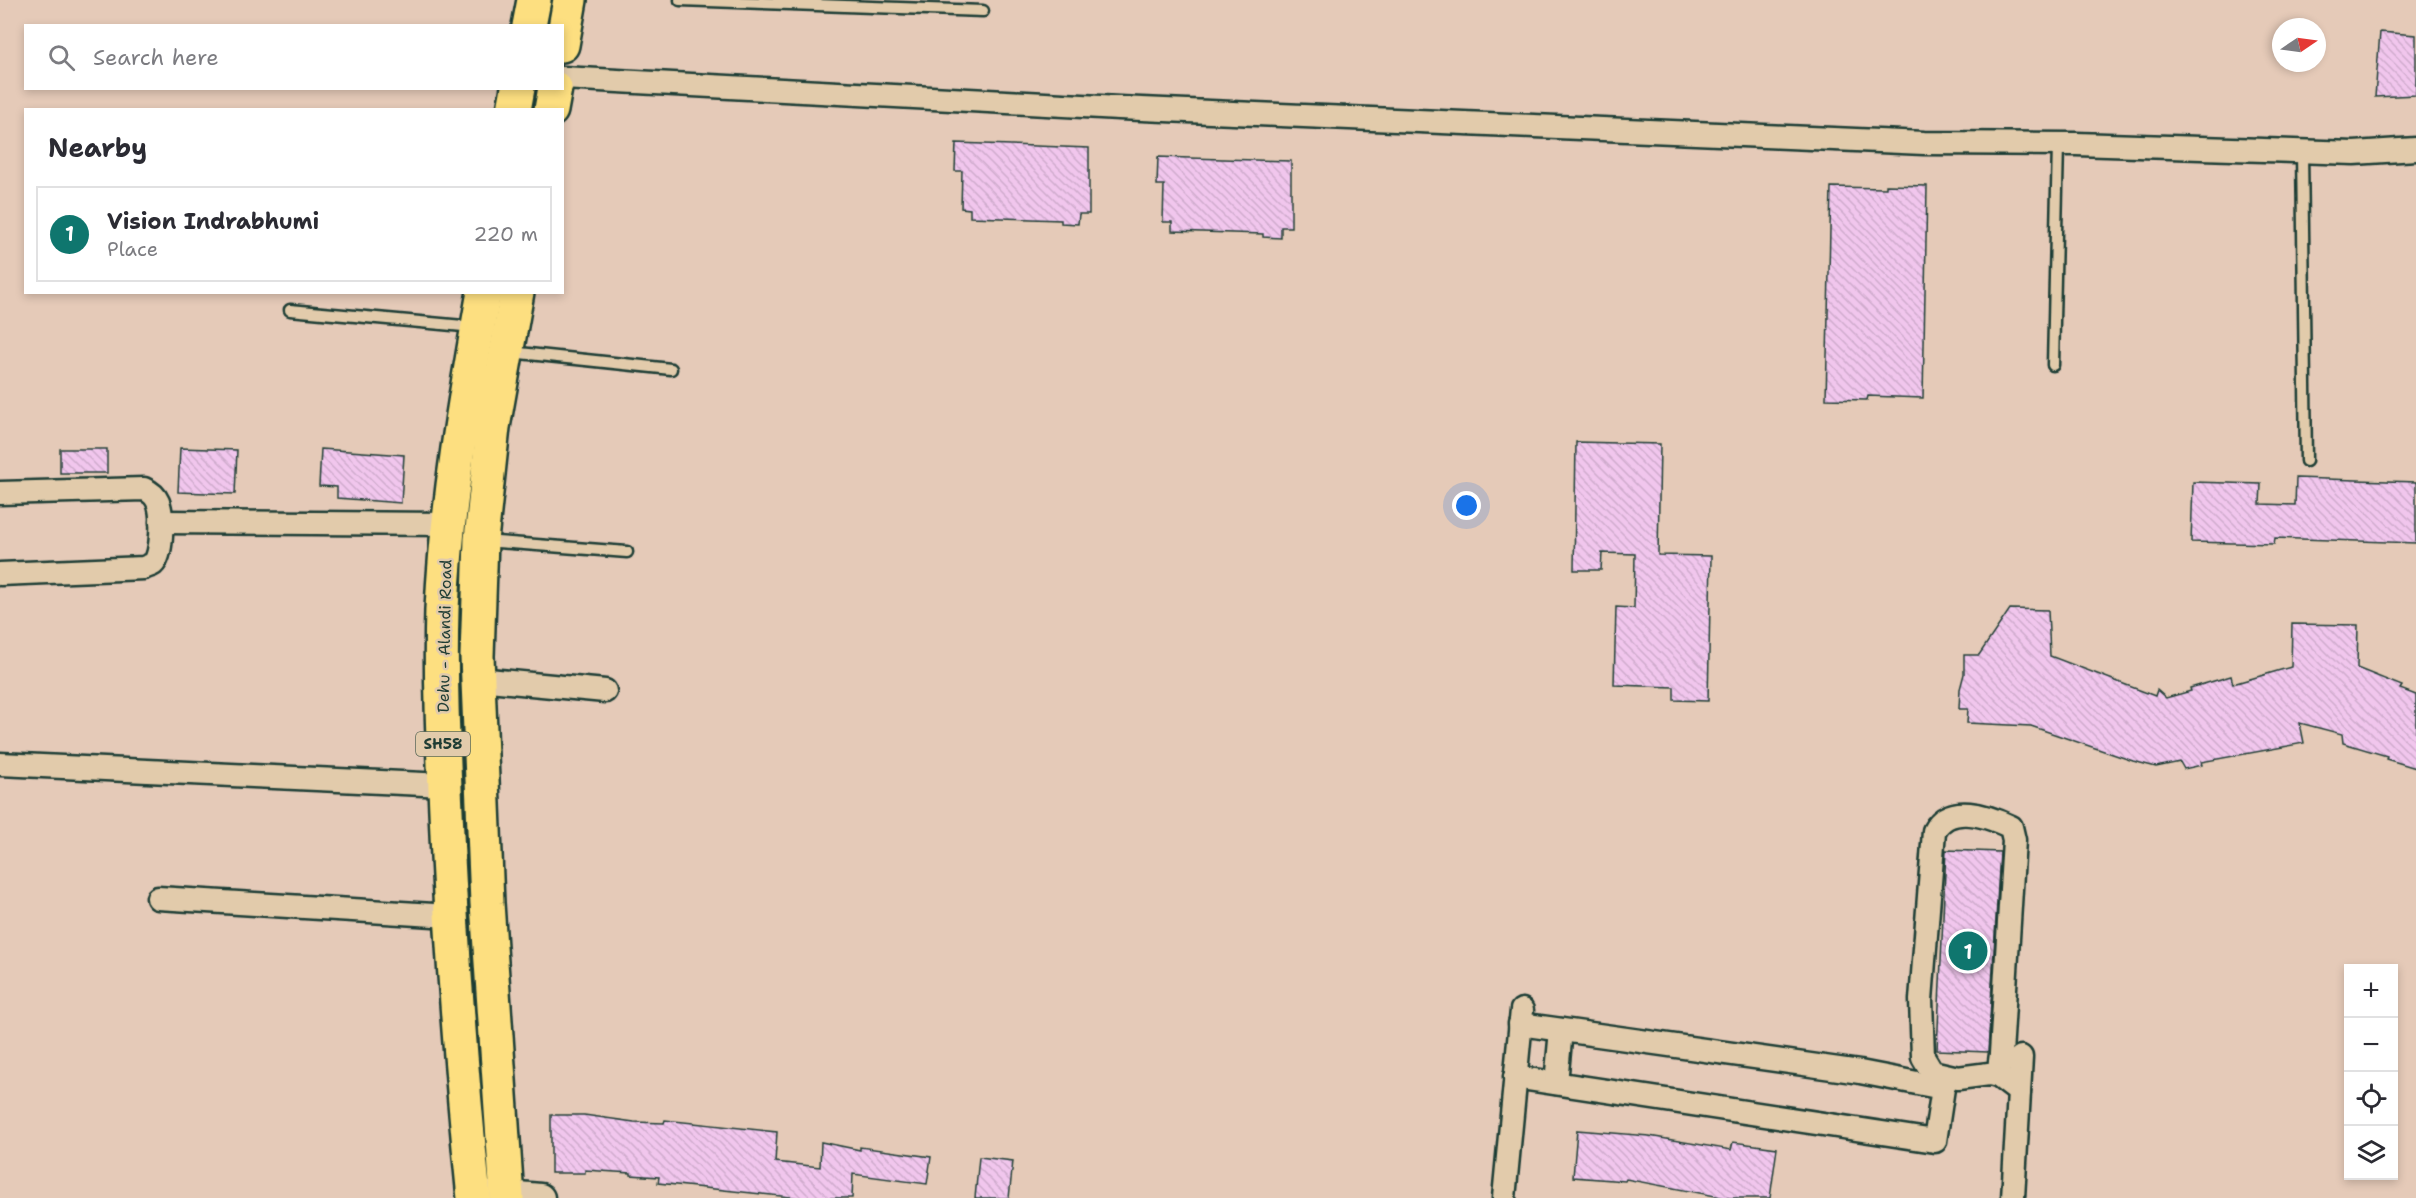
<!DOCTYPE html>
<meta charset="utf-8">
<style>
:root{--surface:#fff;--page:#f7f7f7;--text:#2b2b33;--muted:#7c7c81;--line:#e1e1e2;--accent:#0f766e}
body{margin:0;font-family:"Shantell Sans",sans-serif;background:var(--page);color:var(--text)}
.controls{position:absolute;right:18px;bottom:18px;display:grid;overflow:hidden;border-radius:0px;box-shadow:0 3px 9px #0003}
.controls button{width:54px;height:54px;display:grid;place-items:center;padding:0;border:0;border-bottom:2px solid var(--line);background:var(--surface);color:var(--text);font:30px sans-serif}
.compass{position:absolute;left:2272px;top:18px;width:54px;height:54px;border-radius:50%;background:var(--surface);box-shadow:0 3px 9px #0003;rotate:77deg}
.you{position:absolute;left:1467px;top:506px;width:21px;height:21px;margin:-15px;border:4px solid #fff;border-radius:50%;background:#1a73e8;box-shadow:0 0 0 9px #1a73e833}
.badge{display:grid;place-items:center;width:39px;height:39px;border-radius:50%;background:var(--accent);color:#fff;font-size:20px;font-weight:700}
.pin{position:absolute;translate:-50% -50%;border:3px solid #fff;box-shadow:0 2px 6px #0006}
.list{margin:0;padding:0;list-style:none}
h2{display:flex;justify-content:space-between;align-items:center;height:78px;margin:0;padding:0 24px;font-size:26px}
h2 small{font-size:20px;font-weight:400;color:var(--muted)}
.list li{display:grid;grid-template-columns:39px 1fr auto;gap:18px;align-items:center;box-sizing:border-box;height:96px;margin:0 12px 12px;padding:0 12px;border:2px solid var(--line);border-radius:0px}
.list b{display:block;font-size:22px;white-space:nowrap}
.list p{margin:0;font-size:20px;white-space:nowrap;color:var(--muted)}
.list em{font-size:20px;font-style:normal;color:var(--muted)}
.icon{flex:none;width:33px;height:33px;fill:none;stroke:currentColor;stroke-width:2;stroke-linecap:round;stroke-linejoin:round}
.map{position:relative;flex:none;width:2416px;height:1198px;overflow:hidden}
.search{position:absolute;background:var(--surface);box-shadow:0 3px 9px #0003;left:24px;top:24px;width:540px;height:66px;display:flex;align-items:center;gap:15px;box-sizing:border-box;padding:0 21px;border-radius:0px;color:var(--muted);font-size:22px}
.panel{position:absolute;background:var(--surface);box-shadow:0 3px 9px #0003;left:24px;top:108px;width:540px;height:186px;border-radius:0px}
.map>svg:first-child{display:block}
</style>
<div class="map">
<svg width="2416" height="1198" viewBox="0 0 2416 1198">
<defs>
<pattern id="building-back-hatch" width="6" height="6" patternUnits="userSpaceOnUse" patternTransform="scale(1.5)"><rect width="6" height="6" fill="#f1c6ed"/><path d="M-1 5l2 2M0 0l6 6M5-1l2 2" fill="none" stroke="#ceabcc"/></pattern>
</defs>
<rect width="100%" height="100%" fill="#e5cab8"/>
<filter id="ink" filterUnits="userSpaceOnUse"><feTurbulence type="fractalNoise" baseFrequency=".0167" numOctaves="2"/><feDisplacementMap in="SourceGraphic" scale="12" xChannelSelector="R" yChannelSelector="G"/><feConvolveMatrix kernelMatrix="1 2 1 2 8 2 1 2 1" color-interpolation-filters="sRGB"/></filter>
<g filter="url(#ink)">
<g fill="url(#building-back-hatch)" stroke="#1f3d34" stroke-width="1.5">
<path d="M2380,32L2416,35V95L2375,97Z"/>
<path d="M956,143L1089,148V214H1079L1078,224L1061,223V220L970,217V209L961,208L962,171H955Z"/>
<path d="M1158,157L1291,161V227H1281V238L1263,237V234L1172,231V222H1163L1164,185H1157Z"/>
<path d="M1886,185L1927,186L1923,398L1868,396L1867,400L1826,399L1831,187L1886,188Z"/>
<path d="M1576,442L1660,444L1658,555L1711,556L1708,701L1674,700V687L1614,685L1616,607L1634,608L1635,554L1602,553L1601,570H1574Z"/>
<path d="M180,448L237,450L235,494L178,492Z"/>
<rect x="60" y="449" width="47" height="24"/>
<path d="M321,449L404,455L401,503L337,498V487L319,486Z"/>
<path d="M2296,478L2416,482V543L2275,538L2274,544L2191,542L2193,482L2261,484L2260,504L2295,505Z"/>
<path d="M2010,609L2048,610L2050,656L2155,696L2157,690L2166,698L2191,691L2190,688L2231,676L2233,684L2291,667L2292,624L2358,625L2357,668L2402,686L2400,689L2416,695V768L2386,759L2387,756L2343,743L2342,734L2300,723L2304,743L2201,762L2202,765L2184,769L2180,762L2156,767L2133,761L2031,726L1967,723L1968,709H1959L1960,689L1964,674V655H1979Z"/>
<path d="M1946,850L2000,852L1988,1052L1937,1050Z"/>
<path d="M551,1115H584L634,1122L664,1123L665,1120L777,1132L775,1162L820,1167L821,1142L860,1150V1147L931,1157L927,1184L853,1174L852,1198H800L658,1183L659,1177L631,1175V1173L585,1170V1173H551Z"/>
<path d="M1577,1130L1649,1136L1731,1150L1733,1142L1777,1148L1770,1198H1726L1626,1179L1625,1181L1573,1177Z"/>
<path d="M979,1157L1013,1161L1009,1198H975Z"/>
</g>
<g fill="none" stroke-linecap="round" stroke-linejoin="round">
<defs>
<g id="service">
<path d="M680,0L983,11"/>
<path d="M2302,151L2306,461"/>
<path d="M290,310L474,327"/>
<path d="M510,352L671,369"/>
<path d="M2053,365L2058,144"/>
<path d="M484,541L627,552"/>
</g>
<g id="minor">
<path d="M562,78L1119,108L1924,143L2076,144L2354,153L2416,149"/>
<path d="M0,493L144,489C151,492 155,495 158,502C163,514 163,555 153,564C150,566 147,566 144,568L0,574"/>
<path d="M161,522L448,524"/>
<path d="M478,679L605,691"/>
<path d="M0,764L445,785"/>
<path d="M158,898L450,916"/>
<path d="M1998,1076L2001,1054L2014,840L2011,827C1988,816 1949,802 1934,831L1921,1000L1923,1057L1932,1072L1958,1078L1989,1074L1998,1076L2019,1092"/>
<path d="M1515,1077L1935,1141L1943,1088L1860,1072L1520,1024"/>
<path d="M1556,1083L1561,1030"/>
<path d="M1504,1198L1522,1010"/>
<path d="M2013,1198L2021,1057"/>
</g>
<path id="tertiary" d="M485,1196L507,1195L540,1198"/>
<g id="primary">
<path d="M529,26L534,0"/>
<path d="M562,45L570,0"/>
<path d="M514,110L518,88"/>
<path d="M551,110L555,88"/>
<path d="M474,1198C461,1069 451,940 446,811C443,744 440,676 442,609C447,502 465,398 484,292"/>
<path d="M507,1198L487,903L477,656L481,540L493,427L517,292"/>
</g>
</defs>
<use href="#service" stroke="#1f3d34" stroke-width="15"/>
<use href="#minor" stroke="#1f3d34" stroke-width="27"/>
<use href="#tertiary" stroke="#1f3d34" stroke-width="33"/>
<use href="#primary" stroke="#1f3d34" stroke-width="38"/>
<use href="#service" stroke="#e2cbab" stroke-width="10"/>
<use href="#minor" stroke="#e2cbab" stroke-width="22"/>
<use href="#tertiary" stroke="#e2cbab" stroke-width="28"/>
<use href="#primary" stroke="#fddf80" stroke-width="33"/>
</g>
</g>
<g text-anchor="middle" stroke-width="5" stroke-linejoin="round" paint-order="stroke">
<rect fill="#e2cbab" stroke="#5a6858" stroke-width="1.5" x="416" y="732" width="54" height="24" rx="4.5"/>
<g font-size="15" font-weight="bold" fill="#1f3d34">
<text x="443" y="749">SH58</text>
</g>
<g font-size="16" fill="#1f3d34" stroke="#e2cbab">
<text transform="translate(444 636) rotate(-89)" y="6">Dehu - Alandi Road</text>
</g>
</g>
</svg>
<div class="controls">
<button>+</button>
<button>−</button>
<button><svg class="icon" aria-label="locate" viewBox="0 0 24 24"><circle cx="12" cy="12" r="6"/><path d="M12 2v4M12 18v4M2 12h4M18 12h4"/></svg></button>
<button><svg class="icon" aria-label="layers" viewBox="0 0 24 24"><path d="M12 4l9 5-9 5-9-5zM3 14l9 5 9-5"/></svg></button>
</div>
<svg class="compass" viewBox="-18 -18 36 36"><path d="M0-13l5 13h-10z" fill="#e53935"/><path d="M0 13l5-13h-10z" fill="#7c7c81"/></svg>
<div class="you"></div>
<div class="pin badge" style="left:1968px;top:951px">1</div>
<div class="search"><svg class="icon" aria-label="search" viewBox="0 0 24 24"><circle cx="10" cy="10" r="6"/><path d="M15 15l6 6"/></svg>Search here</div>
<section class="panel">
<h2>Nearby<small></small></h2>
<ul class="list">
<li><span class="badge">1</span><div><b>Vision Indrabhumi</b><p>Place</p></div><em>220 m</em></li>
</ul>
</section>
</div>
